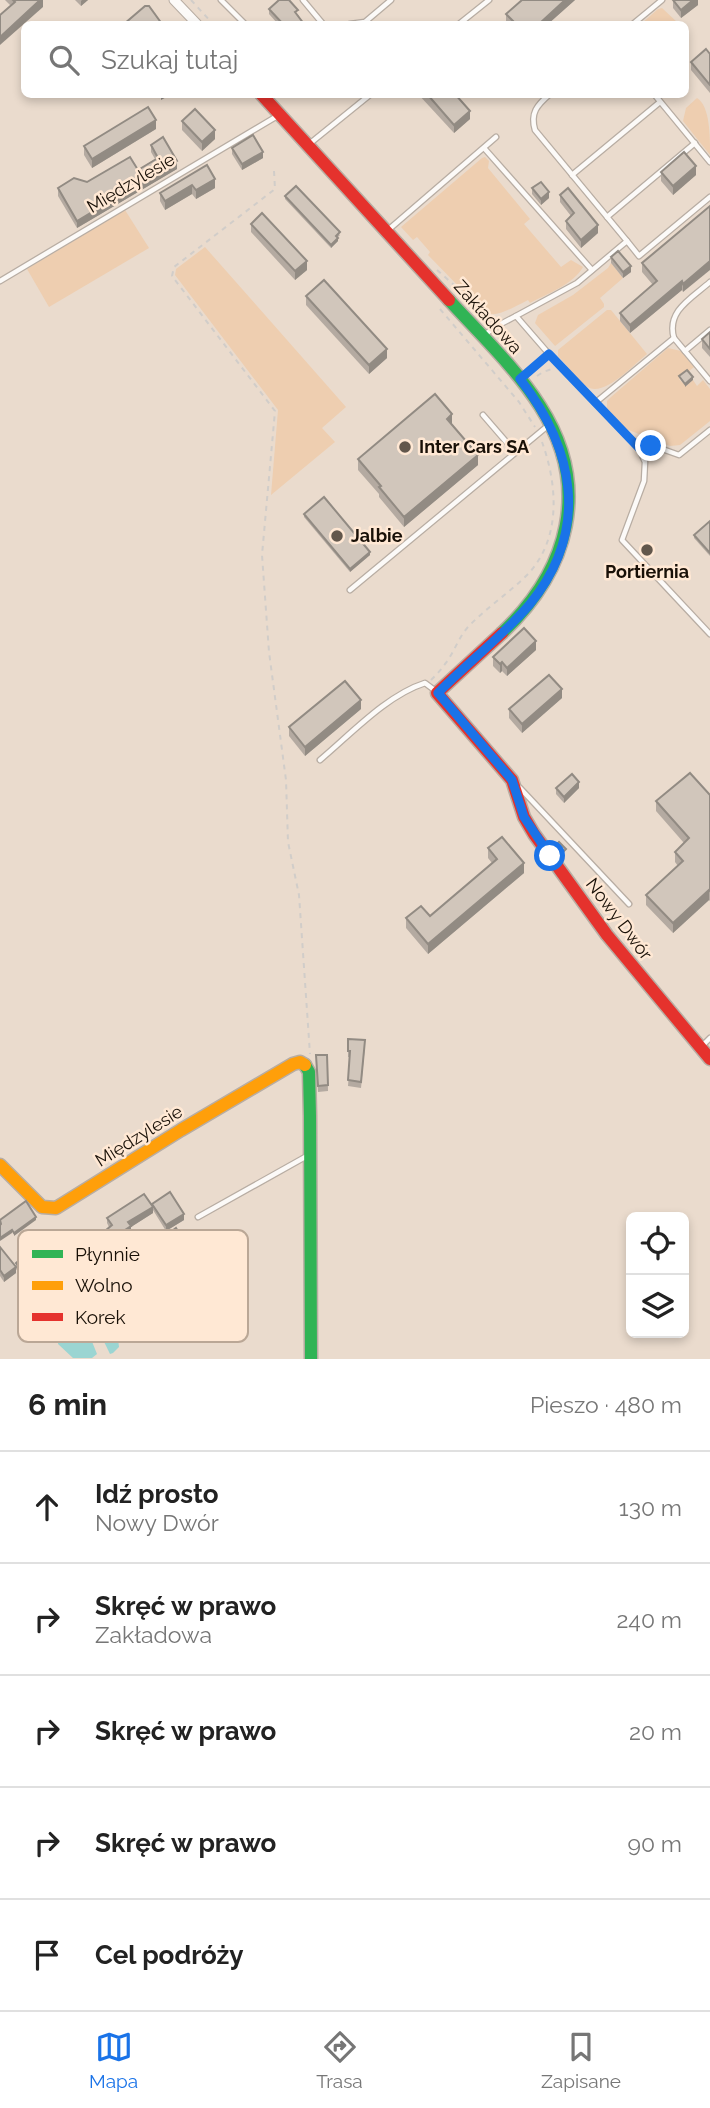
<!DOCTYPE html>
<html lang="pl">
<meta charset="utf-8">
<style>
:root{--surface:#fff;--page:#f2f2f2;--text:#222;--muted:#767676;--line:#e0e0e0;--accent:#1a73e8}
body{margin:0;font-family:Raleway,sans-serif;background:var(--page);color:var(--text)}
.controls{position:absolute;right:21px;bottom:21px;display:grid;overflow:hidden;border-radius:10px;box-shadow:0 4px 10px #0003}
.controls button{width:63px;height:63px;display:grid;place-items:center;padding:0;border:0;border-bottom:2px solid var(--line);background:var(--surface);color:var(--text);font:35px sans-serif}
.stop{position:absolute;width:21px;height:21px;margin:-16px;border:5px solid #1a73e8;border-radius:50%;background:#fff}
.stop.end{background:#1a73e8;border-color:#fff;box-shadow:0 2px 7px #0008}
.list{margin:0;padding:0;list-style:none}
h2{display:flex;justify-content:space-between;align-items:center;height:91px;margin:0;padding:0 28px;font-size:30px}
h2 small{font-size:23px;font-weight:400;color:var(--muted)}
.list li{display:grid;grid-template-columns:46px 1fr auto;gap:21px;align-items:center;box-sizing:border-box;height:112px;padding:0 28px;border-top:2px solid var(--line)}
.list b{display:block;font-size:26px;white-space:nowrap}
.list p{margin:0;font-size:23px;white-space:nowrap;color:var(--muted)}
.list em{font-size:23px;font-style:normal;color:var(--muted)}
.icon{flex:none;width:38px;height:38px;fill:none;stroke:currentColor;stroke-width:2;stroke-linecap:round;stroke-linejoin:round}
.map{position:relative;flex:none;width:710px;height:1359px;overflow:hidden}
.search{position:absolute;background:var(--surface);box-shadow:0 4px 10px #0003;left:21px;right:21px;top:21px;height:77px;display:flex;align-items:center;gap:18px;box-sizing:border-box;padding:0 24px;border-radius:10px;color:var(--muted);font-size:26px}
.sheet{height:651px;background:var(--surface)}
nav{display:flex;justify-content:space-around;align-items:center;box-sizing:border-box;height:98px;border-top:2px solid var(--line);background:var(--surface);font-size:19px;color:var(--muted)}
nav a{display:grid;justify-items:center;gap:4px}
nav .on{color:var(--accent)}
.map>svg:first-child{display:block}
</style>
<div class="map">
<svg width="710" height="1359" viewBox="0 0 710 1359">
<rect width="100%" height="100%" fill="#eadbcd"/>
<g fill="#eeceb0">
<path d="M662,8L679,24H641L658,9Z"/>
<path d="M697,98C710,106 710,136 710,155L683,121L686,108Z"/>
<path d="M485,157L489,161L488,168L530,219L524,224L561,267L571,260L583,267C574,284 547,294 530,303L528,300C498,315 489,324 465,296L466,294L428,255L430,252L417,237L413,240L401,227L482,158Z"/>
<path d="M125,210L149,248L49,307L27,269Z"/>
<path d="M205,247L346,407L322,428L335,442L271,495L278,410L175,275L176,269Z"/>
<path d="M611,263L623,278L600,298L604,304V307L555,346L535,323L538,315L573,295L608,268Z"/>
<path d="M607,310H611L647,354C633,365 603,399 586,386C575,378 567,365 558,356V350Z"/>
<path d="M668,348L681,351L694,367L679,379L686,386L693,380L697,386L703,380L710,389V421L680,445L670,446L626,429L607,408V401L611,397Z"/>
</g>
<g fill="#9bd5d2">
<path d="M97,1309C110,1317 118,1332 119,1347L113,1353L110,1354L92,1317Z"/>
<path d="M75,1317L78,1320L77,1329L84,1337L89,1334L97,1354L92,1358H73L58,1344L59,1333Z"/>
</g>
<g fill="none" stroke-linecap="round" stroke-linejoin="round">
<defs>
<g id="lane">
<path d="M221,0L245,24"/>
<path d="M303,0L323,24"/>
<path d="M350,24L365,22L391,0"/>
<path d="M459,24L489,0"/>
<path d="M633,24L662,0"/>
<path d="M550,94C537,105 530,113 535,130L627,241"/>
<path d="M654,94L710,162"/>
<path d="M308,145L371,94"/>
<path d="M484,148L592,270"/>
<path d="M572,175L660,102"/>
<path d="M607,217L695,143"/>
<path d="M387,231L496,137"/>
<path d="M0,281L279,115"/>
<path d="M516,316L577,283L627,241L639,256L710,197"/>
<path d="M483,336L495,327L516,316L549,354L522,378"/>
<path d="M674,338C666,311 692,298 710,282"/>
<path d="M685,351L710,330"/>
<path d="M549,354L639,448L645,462L644,481L622,540L710,634"/>
<path d="M595,403L674,338L710,381"/>
<path d="M483,415L515,452"/>
<path d="M639,448L651,445L679,455L710,430"/>
<path d="M350,590L550,424"/>
<path d="M320,760C351,734 387,695 425,683L437,692"/>
<path d="M520,788L629,904"/>
<path d="M701,1047L710,1038"/>
<path d="M198,1217L307,1156"/>
</g>
<path id="street" d="M174,0L197,24"/>
<g id="fast">
<path d="M449,300C480,334 515,367 540,406C592,487 569,570 502,633"/>
<path d="M305,1065L309,1072L310,1116L311,1359"/>
</g>
<path id="slow" d="M0,1165L42,1207L56,1208L181,1130L293,1064L300,1062L305,1065"/>
<g id="jam">
<path d="M261,94L449,300"/>
<path d="M502,633L437,693L512,780L524,817L534,834L607,935L710,1059"/>
</g>
</defs>
<use href="#lane" stroke="#b8ada3" stroke-width="7"/>
<use href="#street" stroke="#b8ada3" stroke-width="11"/>
<use href="#fast" stroke="#b8ada3" stroke-width="15"/>
<use href="#slow" stroke="#b8ada3" stroke-width="15"/>
<use href="#jam" stroke="#b8ada3" stroke-width="15"/>
<g stroke="#d1cdc9" stroke-width="2" stroke-dasharray="5 5" stroke-linecap="butt">
<path d="M191,0L213,24"/>
<path d="M274,171L275,189L174,267L172,276L275,411L262,555L269,652L286,780L288,842L299,895L310,1054"/>
<path d="M437,270L454,285L457,291"/>
<path d="M440,309L519,402L535,427"/>
<path d="M487,318L496,317"/>
<path d="M537,376L543,372L552,369"/>
<path d="M431,680C436,675 441,670 445,664C454,653 458,638 468,627C485,609 506,595 524,578C562,542 558,486 542,442"/>
</g>
<use href="#lane" stroke="#fcfaf8" stroke-width="4.5"/>
<use href="#street" stroke="#fcfaf8" stroke-width="9"/>
<use href="#fast" stroke="#30b455" stroke-width="12"/>
<use href="#slow" stroke="#ff9f0a" stroke-width="12"/>
<use href="#jam" stroke="#e5322d" stroke-width="12"/>
</g>
<g fill="#b4aaa1">
<path d="M5,0H43V7L11,6Z"/>
<path d="M75,0H88L81,6Z"/>
<path d="M522,0H575L548,24H508L506,23V14Z"/>
<path d="M673,0H698V5L681,18L673,8Z"/>
<path d="M269,9L298,15L304,24H278L269,14Z"/>
<path d="M710,54V93L691,70V62Z"/>
<path d="M418,94H455L470,119L454,133Z"/>
<path d="M182,121L215,139L202,151L182,130Z"/>
<path d="M156,129L92,168L84,155V146Z"/>
<path d="M151,145L177,169L77,228L58,196V188L138,170L155,159L151,152Z"/>
<path d="M232,148L263,158L242,170L232,154Z"/>
<path d="M207,165L215,188L196,199L192,194L165,210L160,201V193Z"/>
<path d="M661,172L696,175L673,195L661,181Z"/>
<path d="M532,188L549,198L541,205L532,194Z"/>
<path d="M560,195L598,233L581,248L566,229V221L571,216L560,202Z"/>
<path d="M285,196L340,235L338,237V241L331,248L285,199Z"/>
<path d="M710,206L683,292L682,290L630,333L620,321V313L653,285L642,272V263Z"/>
<path d="M251,224L307,270L295,280L251,232Z"/>
<path d="M611,257L631,272L623,278L611,263Z"/>
<path d="M306,296L387,358L369,374L306,305Z"/>
<path d="M710,332V357L702,348V339Z"/>
<path d="M452,425L478,465L404,527L379,497V494L358,470V459Z"/>
<path d="M304,514L370,555L350,572L304,517Z"/>
<path d="M710,521V556L694,538V535Z"/>
<path d="M536,650L507,676L502,671L500,673L493,666V657Z"/>
<path d="M562,698L522,733L509,718V709Z"/>
<path d="M361,709L305,756L289,736V727Z"/>
<path d="M556,788H579L564,803L556,794Z"/>
<path d="M710,795V901L709,900L673,933L646,905V895L678,866L675,862V852L684,843L656,811V801Z"/>
<path d="M488,848L524,873L428,954L406,928V918L430,916L492,863L488,858Z"/>
<path d="M348,1039L365,1046L361,1088L348,1086L350,1057H348Z"/>
<path d="M316,1055H327L328,1091L318,1092Z"/>
<path d="M152,1204L184,1220L166,1231L153,1210V1213L131,1227V1232L125,1236L135,1257L124,1265L105,1237V1231L109,1227L107,1223V1218L152,1206Z"/>
<path d="M181,1242L153,1263L157,1275L133,1293L126,1284V1278L148,1262L145,1257V1251Z"/>
<path d="M0,1247L16,1273L4,1282L0,1276Z"/>
<path d="M27,1259H50L39,1269L52,1296L44,1302L16,1269V1263Z"/>
<path d="M239,1261L208,1282L199,1269V1266Z"/>
</g>
<g fill="#928b83">
<path d="M40,0H43V7L0,45V37Z"/>
<path d="M82,0H88L81,6V1Z"/>
<path d="M565,0H575L548,24H539Z"/>
<path d="M693,0H698V5L681,18V10Z"/>
<path d="M161,94H170V95L161,100Z"/>
<path d="M470,111V119L454,133V125Z"/>
<path d="M156,120V129L92,168V159Z"/>
<path d="M215,130V139L202,151V142Z"/>
<path d="M263,152V158L242,170V164Z"/>
<path d="M177,161V169L77,228V221Z"/>
<path d="M696,166V175L673,195V186Z"/>
<path d="M215,179V188L196,199V190Z"/>
<path d="M192,185V194L165,210V201Z"/>
<path d="M549,192V198L541,205V199Z"/>
<path d="M598,225V233L581,248V240Z"/>
<path d="M338,238V241L331,248V245Z"/>
<path d="M307,261V270L295,280V271Z"/>
<path d="M710,261V270L683,292V284Z"/>
<path d="M631,266V272L623,278V272Z"/>
<path d="M682,281V290L630,333V325Z"/>
<path d="M387,349V358L369,374V365Z"/>
<path d="M693,377V380L685,387V384Z"/>
<path d="M452,414V425L447,419Z"/>
<path d="M478,455V465L404,527V517Z"/>
<path d="M370,552V555L350,572V569Z"/>
<path d="M536,641V650L507,676V668Z"/>
<path d="M502,662V671L500,673V664Z"/>
<path d="M562,689V698L522,733V724Z"/>
<path d="M361,700V709L305,756V747Z"/>
<path d="M579,782V788L564,803V797Z"/>
<path d="M524,863V873L428,954V944Z"/>
<path d="M709,890V900L673,933V923Z"/>
<path d="M153,1207V1213L131,1227V1232L122,1238V1232L128,1222Z"/>
<path d="M184,1214V1220L166,1231V1225Z"/>
<path d="M36,1217V1220L14,1236V1233Z"/>
<path d="M12,1230V1233L0,1241V1238Z"/>
<path d="M181,1236V1242L151,1265V1259Z"/>
<path d="M135,1251V1257L124,1265V1259Z"/>
<path d="M50,1253V1259L36,1272V1266Z"/>
<path d="M239,1258V1261L208,1282V1279Z"/>
<path d="M16,1267V1273L4,1282V1276Z"/>
<path d="M157,1269V1275L133,1293V1287Z"/>
<path d="M52,1290V1296L44,1302V1296Z"/>
</g>
<g fill="#d1c6bb" stroke="#928b83" stroke-width="2">
<path d="M13,0H40L0,37V15L15,2Z"/>
<path d="M279,0H289L298,10L295,12L304,24H283L269,9Z"/>
<path d="M522,0H565L539,24H516L506,14Z"/>
<path d="M673,0H693L681,10Z"/>
<path d="M145,6H149L162,24H124Z"/>
<path d="M706,49L710,54V85L691,62Z"/>
<path d="M427,94H455L470,111L454,125Z"/>
<path d="M148,107L156,120L92,159L84,146Z"/>
<path d="M195,109L215,130L202,142L182,121Z"/>
<path d="M253,135L263,152L242,164L232,148Z"/>
<path d="M163,137L177,161L77,221L58,188L74,178L87,182L130,157L138,170L158,158L151,145Z"/>
<path d="M684,152L696,166L673,186L661,172Z"/>
<path d="M207,165L215,179L196,190L192,185L165,201L160,193Z"/>
<path d="M541,182L549,192L541,199L532,188Z"/>
<path d="M296,186L340,232L336,236L338,238L331,245L285,196Z"/>
<path d="M568,188L598,225L581,240L566,221L574,213L560,195Z"/>
<path d="M710,206V261L683,284L682,281L630,325L620,313L657,281L642,263Z"/>
<path d="M262,213L307,261L295,271L251,224Z"/>
<path d="M618,251L631,266L623,272L611,257Z"/>
<path d="M324,280L387,349L369,365L306,296Z"/>
<path d="M710,332V349L702,339Z"/>
<path d="M687,370L693,377L685,384L679,376Z"/>
<path d="M435,394L452,414L447,419L478,455L404,517L379,487L381,486L358,459Z"/>
<path d="M324,497L370,552L350,569L304,514Z"/>
<path d="M710,521V553L694,535Z"/>
<path d="M524,628L536,641L507,668L502,662L500,664L493,657Z"/>
<path d="M549,675L562,689L522,724L509,709Z"/>
<path d="M345,681L361,700L305,747L289,727Z"/>
<path d="M690,773L710,795V891L709,890L673,923L646,895L683,861L675,852L689,838L656,801Z"/>
<path d="M572,774L579,782L564,797L556,788Z"/>
<path d="M502,837L524,863L428,944L406,918L421,906L430,916L497,859L488,848Z"/>
<path d="M559,842L566,849L561,854L555,846Z"/>
<path d="M348,1039L365,1040L361,1082L348,1080L350,1051H348Z"/>
<path d="M316,1055H327L328,1085L318,1086Z"/>
<path d="M170,1192L184,1214L166,1225L152,1204Z"/>
<path d="M144,1194L153,1207L128,1222L131,1226L122,1232L135,1251L124,1259L105,1231L112,1225L107,1218Z"/>
<path d="M26,1201L36,1217L14,1233L12,1230L0,1238V1225L1,1224L0,1220Z"/>
<path d="M176,1228L181,1236L151,1259L145,1251Z"/>
<path d="M43,1245L50,1253L36,1266L42,1273L40,1275L52,1290L44,1296L16,1263L24,1256L27,1259Z"/>
<path d="M0,1247L16,1267L4,1276L0,1270Z"/>
</g>
<g fill="none" stroke-linecap="round" stroke-linejoin="round">
<path stroke="#1a73e8" stroke-width="9" d="M550,856L524,817L512,780L438,693C467,663 503,636 530,604C590,530 575,450 520,379L549,354L639,448L651,446"/>
</g>
<g fill="#62574c" stroke="#ffe8d4" stroke-width="2.5">
<circle cx="405" cy="447" r="7"/>
<circle cx="337" cy="536" r="7"/>
<circle cx="647" cy="550" r="7"/>
</g>
<g text-anchor="middle" stroke-width="5" stroke-linejoin="round" paint-order="stroke">
<g font-size="18" fill="#191007" stroke="#ffe8d4">
<text transform="translate(131 183) rotate(-31)" y="6">Międzylesie</text>
<text transform="translate(488 317) rotate(48)" y="6">Zakładowa</text>
<text transform="translate(619 919) rotate(53)" y="6">Nowy Dwór</text>
<text transform="translate(139 1136) rotate(-32)" y="6">Międzylesie</text>
</g>
<g font-size="18" font-weight="bold" fill="#191007" stroke="#ffe8d4" text-anchor="start">
<text x="419" y="453">Inter Cars SA</text>
<text x="351" y="542">Jalbie</text>
<text x="647" y="578" text-anchor="middle">Portiernia</text>
</g>
</g>
<rect x="18" y="1230" width="230" height="112" rx="10" fill="#ffe8d4" stroke="#baa796" stroke-width="2"/>
<rect x="32" y="1250" width="31" height="8" fill="#30b455"/>
<rect x="32" y="1281" width="31" height="9" fill="#ff9f0a"/>
<rect x="32" y="1313" width="31" height="8" fill="#e5322d"/>
<g font-size="19" fill="#191007">
<text x="75" y="1261">Płynnie</text>
<text x="75" y="1292">Wolno</text>
<text x="75" y="1324">Korek</text>
</g>
</svg>
<div class="controls">
<button><svg class="icon" aria-label="locate" viewBox="0 0 24 24"><circle cx="12" cy="12" r="6"/><path d="M12 2v4M12 18v4M2 12h4M18 12h4"/></svg></button>
<button><svg class="icon" aria-label="layers" viewBox="0 0 24 24"><path d="M12 4l9 5-9 5-9-5zM3 14l9 5 9-5"/></svg></button>
</div>
<div class="stop" style="left:550px;top:856px"></div>
<div class="stop end" style="left:651px;top:446px"></div>
<div class="search"><svg class="icon" aria-label="search" viewBox="0 0 24 24"><circle cx="10" cy="10" r="6"/><path d="M15 15l6 6"/></svg>Szukaj tutaj</div>
</div>
<section class="sheet">
<h2>6 min<small>Pieszo · 480 m</small></h2>
<ul class="list">
<li><svg class="icon" aria-label="ahead" viewBox="0 0 24 24"><path d="M12 20V5M6 11l6-6 6 6"/></svg><div><b>Idź prosto</b><p>Nowy Dwór</p></div><em>130 m</em></li>
<li><svg class="icon" aria-label="right" viewBox="0 0 24 24"><path d="M7 20v-9h11M14 6l5 5-5 5"/></svg><div><b>Skręć w prawo</b><p>Zakładowa</p></div><em>240 m</em></li>
<li><svg class="icon" aria-label="right" viewBox="0 0 24 24"><path d="M7 20v-9h11M14 6l5 5-5 5"/></svg><div><b>Skręć w prawo</b></div><em>20 m</em></li>
<li><svg class="icon" aria-label="right" viewBox="0 0 24 24"><path d="M7 20v-9h11M14 6l5 5-5 5"/></svg><div><b>Skręć w prawo</b></div><em>90 m</em></li>
<li><svg class="icon" aria-label="arrive" viewBox="0 0 24 24"><path d="M6 21V4h12l-3 4 3 4H6"/></svg><div><b>Cel podróży</b></div></li>
</ul>
</section>
<nav>
<a class="on"><svg class="icon" aria-label="map" viewBox="0 0 24 24"><path d="M3 6l6-2 6 2 6-2v14l-6 2-6-2-6 2zM9 4v14M15 6v14"/></svg>Mapa</a>
<a><svg class="icon" aria-label="directions" viewBox="0 0 24 24"><path d="M12 3l9 9-9 9-9-9zM9 14v-3h6M13 9l2 2-2 2"/></svg>Trasa</a>
<a><svg class="icon" aria-label="saved" viewBox="0 0 24 24"><path d="M7 4h10v16l-5-4-5 4z"/></svg>Zapisane</a>
</nav>
